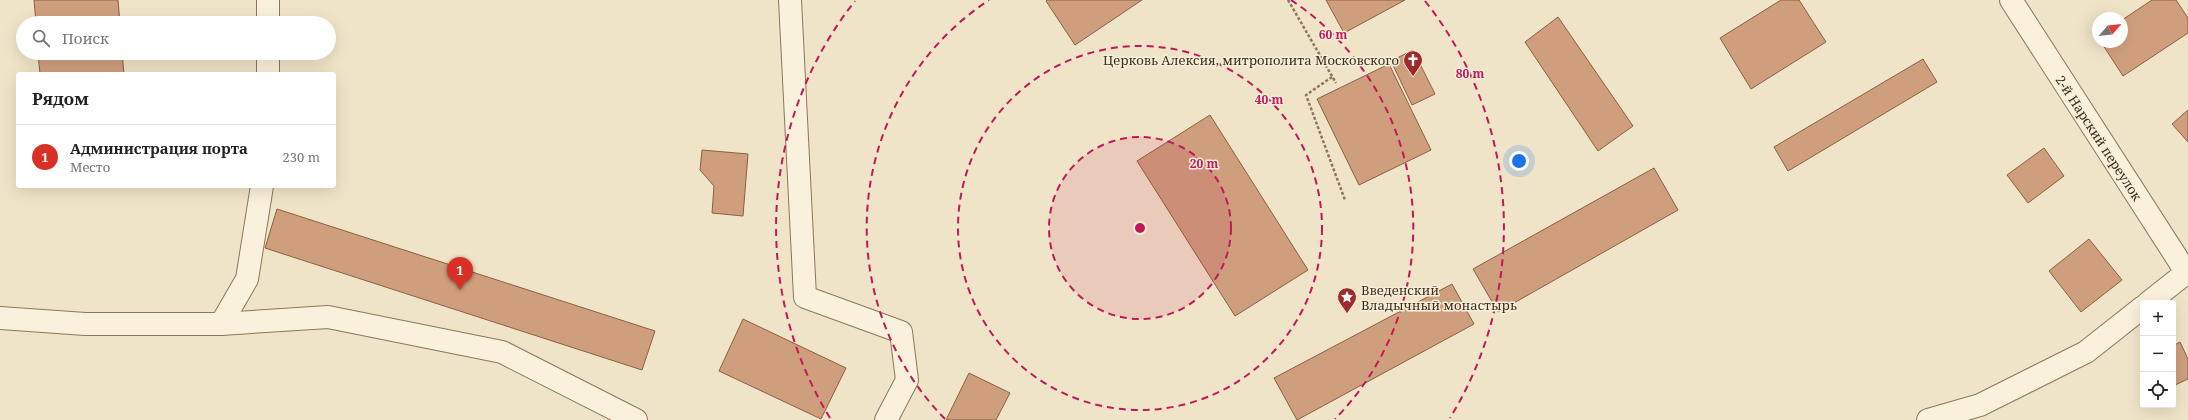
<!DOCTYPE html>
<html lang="ru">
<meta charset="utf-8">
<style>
:root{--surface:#fff;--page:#f2f2f2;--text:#222;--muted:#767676;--line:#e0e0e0;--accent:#d93025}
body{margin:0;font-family:"Noto Serif",serif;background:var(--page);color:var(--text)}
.controls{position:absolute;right:12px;bottom:12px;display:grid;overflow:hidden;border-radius:4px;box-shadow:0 4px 16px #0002}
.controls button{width:36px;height:36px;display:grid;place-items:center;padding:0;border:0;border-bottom:1px solid var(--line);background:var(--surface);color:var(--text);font:20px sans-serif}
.compass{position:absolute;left:2092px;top:12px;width:36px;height:36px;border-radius:50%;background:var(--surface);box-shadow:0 4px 16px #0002;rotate:63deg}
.you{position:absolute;left:1519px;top:161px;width:14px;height:14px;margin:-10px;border:3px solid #fff;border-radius:50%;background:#1a73e8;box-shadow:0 0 0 6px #1a73e833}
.badge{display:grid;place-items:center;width:26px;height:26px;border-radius:50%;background:var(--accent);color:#fff;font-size:13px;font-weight:700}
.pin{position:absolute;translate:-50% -33px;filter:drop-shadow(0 1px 2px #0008)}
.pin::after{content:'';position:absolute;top:21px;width:14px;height:12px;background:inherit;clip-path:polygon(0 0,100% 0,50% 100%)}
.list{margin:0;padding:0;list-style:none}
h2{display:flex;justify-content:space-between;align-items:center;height:52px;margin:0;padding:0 16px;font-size:17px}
h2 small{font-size:13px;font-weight:400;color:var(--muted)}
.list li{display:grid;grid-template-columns:26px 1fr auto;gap:12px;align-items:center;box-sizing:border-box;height:64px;padding:0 16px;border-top:1px solid var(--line)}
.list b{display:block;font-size:15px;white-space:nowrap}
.list p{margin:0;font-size:13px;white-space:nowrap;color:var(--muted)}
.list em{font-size:13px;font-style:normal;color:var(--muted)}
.icon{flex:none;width:22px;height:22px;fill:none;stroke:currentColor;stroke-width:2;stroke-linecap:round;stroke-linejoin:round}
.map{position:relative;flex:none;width:2188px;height:420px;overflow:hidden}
.search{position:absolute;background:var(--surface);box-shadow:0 4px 16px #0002;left:16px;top:16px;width:320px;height:44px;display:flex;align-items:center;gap:10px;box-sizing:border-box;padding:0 14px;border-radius:22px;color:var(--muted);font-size:15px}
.panel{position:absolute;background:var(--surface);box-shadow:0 4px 16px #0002;left:16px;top:72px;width:320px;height:116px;border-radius:4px}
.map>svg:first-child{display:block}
</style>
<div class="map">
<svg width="2188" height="420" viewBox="0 0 2188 420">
<rect width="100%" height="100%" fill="#f0e4c8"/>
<g fill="#cf9f7d" stroke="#8d5f41">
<path d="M34,0H118L120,23H36Z"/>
<path d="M1047,0H1142L1075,45L1046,1Z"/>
<path d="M1326,0H1405L1344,33Z"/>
<path d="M1781,0H1799L1826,42L1751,89L1720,38Z"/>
<path d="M2152,0H2176L2188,18V33L2123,76L2101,42H2122V20Z"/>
<path d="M1558,17L1633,126L1598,151L1525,42Z"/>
<path d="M1413,50L1435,94L1412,105L1391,61Z"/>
<path d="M38,53H122L124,74H40Z"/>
<path d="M1923,59L1937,82L1788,171L1774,147Z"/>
<path d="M1389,64L1431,150L1359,185L1317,99Z"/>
<path d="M2188,110V142L2172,124Z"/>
<path d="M1210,115L1308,270L1235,316L1137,161Z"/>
<path d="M2044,148L2064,176L2028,203L2007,175Z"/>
<path d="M702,150L748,154L743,216L712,213L714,186L700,170Z"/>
<path d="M1654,168L1678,210L1498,312L1473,269Z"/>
<path d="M277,209L655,331L642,370L265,248Z"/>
<path d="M2089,239L2122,280L2081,312L2049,271Z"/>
<path d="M1452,284L1474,324L1297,420L1274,378Z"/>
<path d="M743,319L846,368L821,419L719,371Z"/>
<path d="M2180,342L2188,359V379L2173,386V346Z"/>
<path d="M969,373L1010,393L996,420H946Z"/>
</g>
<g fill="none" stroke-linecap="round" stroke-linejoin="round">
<defs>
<g id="minor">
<path d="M268,0V23"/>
<path d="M790,0L805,297L901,332L907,380L886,420"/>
<path d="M2011,0L2188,275"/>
<path d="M268,53V74"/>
<path d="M2148,303L2186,273"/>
<path d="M0,318L85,324H221L247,279L262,186"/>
<path d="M221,324L328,317L502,352L636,420"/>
<path d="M1928,420L1980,405L2086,352L2143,307"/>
</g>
</defs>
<use href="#minor" stroke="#8d765c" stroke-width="24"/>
<g stroke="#8d765c" stroke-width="2.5" stroke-dasharray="3 2" stroke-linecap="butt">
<path d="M1288,0L1336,83"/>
<path d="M1332,77L1306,95L1345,200"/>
</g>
<use href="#minor" stroke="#faf1dc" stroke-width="22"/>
</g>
<circle cx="1140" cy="228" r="91" fill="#c2185b" fill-opacity=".12"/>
<g fill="none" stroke="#c2185b" stroke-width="2" stroke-dasharray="7 5">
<circle cx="1140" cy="228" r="91"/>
<circle cx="1140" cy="228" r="182"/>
<path d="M945 419A273 273 0 0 1 989 0M1291 0A273 273 0 0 1 1335 419"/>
<path d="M830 418A364 364 0 0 1 855 1M1425 1A364 364 0 0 1 1450 418"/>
</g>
<defs>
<symbol id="church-pin" viewBox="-11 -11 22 30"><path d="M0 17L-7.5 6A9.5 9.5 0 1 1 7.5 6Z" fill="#9e2a2b" stroke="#f7eed8"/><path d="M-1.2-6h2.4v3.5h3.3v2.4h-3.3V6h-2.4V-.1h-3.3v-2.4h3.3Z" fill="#fff"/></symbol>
<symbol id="sight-pin" viewBox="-11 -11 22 30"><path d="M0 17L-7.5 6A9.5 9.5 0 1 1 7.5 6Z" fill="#9e2a2b" stroke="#f7eed8"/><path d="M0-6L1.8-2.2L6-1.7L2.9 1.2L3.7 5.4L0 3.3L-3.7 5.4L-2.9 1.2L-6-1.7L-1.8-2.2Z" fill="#fff"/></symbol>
</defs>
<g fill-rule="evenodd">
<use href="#church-pin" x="1402" y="49" width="22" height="30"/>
<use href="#sight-pin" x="1336" y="286" width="22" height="30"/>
</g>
<g text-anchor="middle" stroke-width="3" stroke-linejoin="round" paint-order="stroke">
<g font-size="13" fill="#3d2e20" stroke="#f7eed8" text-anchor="end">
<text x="1399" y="65">Церковь Алексия, митрополита Московского</text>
<text x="1361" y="295" text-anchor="start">Введенский<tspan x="1361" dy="15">Владычный монастырь</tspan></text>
</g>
<g font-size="13" fill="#3d2e20" stroke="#f7eed8">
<text transform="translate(2099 138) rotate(57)" y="5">2-й Нарский переулок</text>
</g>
</g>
<circle cx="1140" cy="228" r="6" fill="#c2185b" stroke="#f7eed8" stroke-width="2"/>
<g font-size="12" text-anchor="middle" font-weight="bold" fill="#c2185b" stroke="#f7eed8" stroke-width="3" stroke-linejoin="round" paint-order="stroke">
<text x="1333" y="39">60 m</text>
<text x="1470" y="78">80 m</text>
<text x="1269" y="104">40 m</text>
<text x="1204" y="168">20 m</text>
</g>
</svg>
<div class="controls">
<button>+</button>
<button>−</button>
<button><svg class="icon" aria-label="locate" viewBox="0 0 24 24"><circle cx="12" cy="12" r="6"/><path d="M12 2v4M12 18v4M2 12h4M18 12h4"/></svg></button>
</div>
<svg class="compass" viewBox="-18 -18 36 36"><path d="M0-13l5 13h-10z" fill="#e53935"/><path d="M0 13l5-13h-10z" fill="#767676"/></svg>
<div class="you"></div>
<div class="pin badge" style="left:460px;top:290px">1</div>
<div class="search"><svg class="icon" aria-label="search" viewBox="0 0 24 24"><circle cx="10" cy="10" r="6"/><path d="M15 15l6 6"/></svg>Поиск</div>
<section class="panel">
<h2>Рядом<small></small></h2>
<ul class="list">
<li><span class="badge">1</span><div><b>Администрация порта</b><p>Место</p></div><em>230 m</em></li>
</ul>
</section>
</div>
